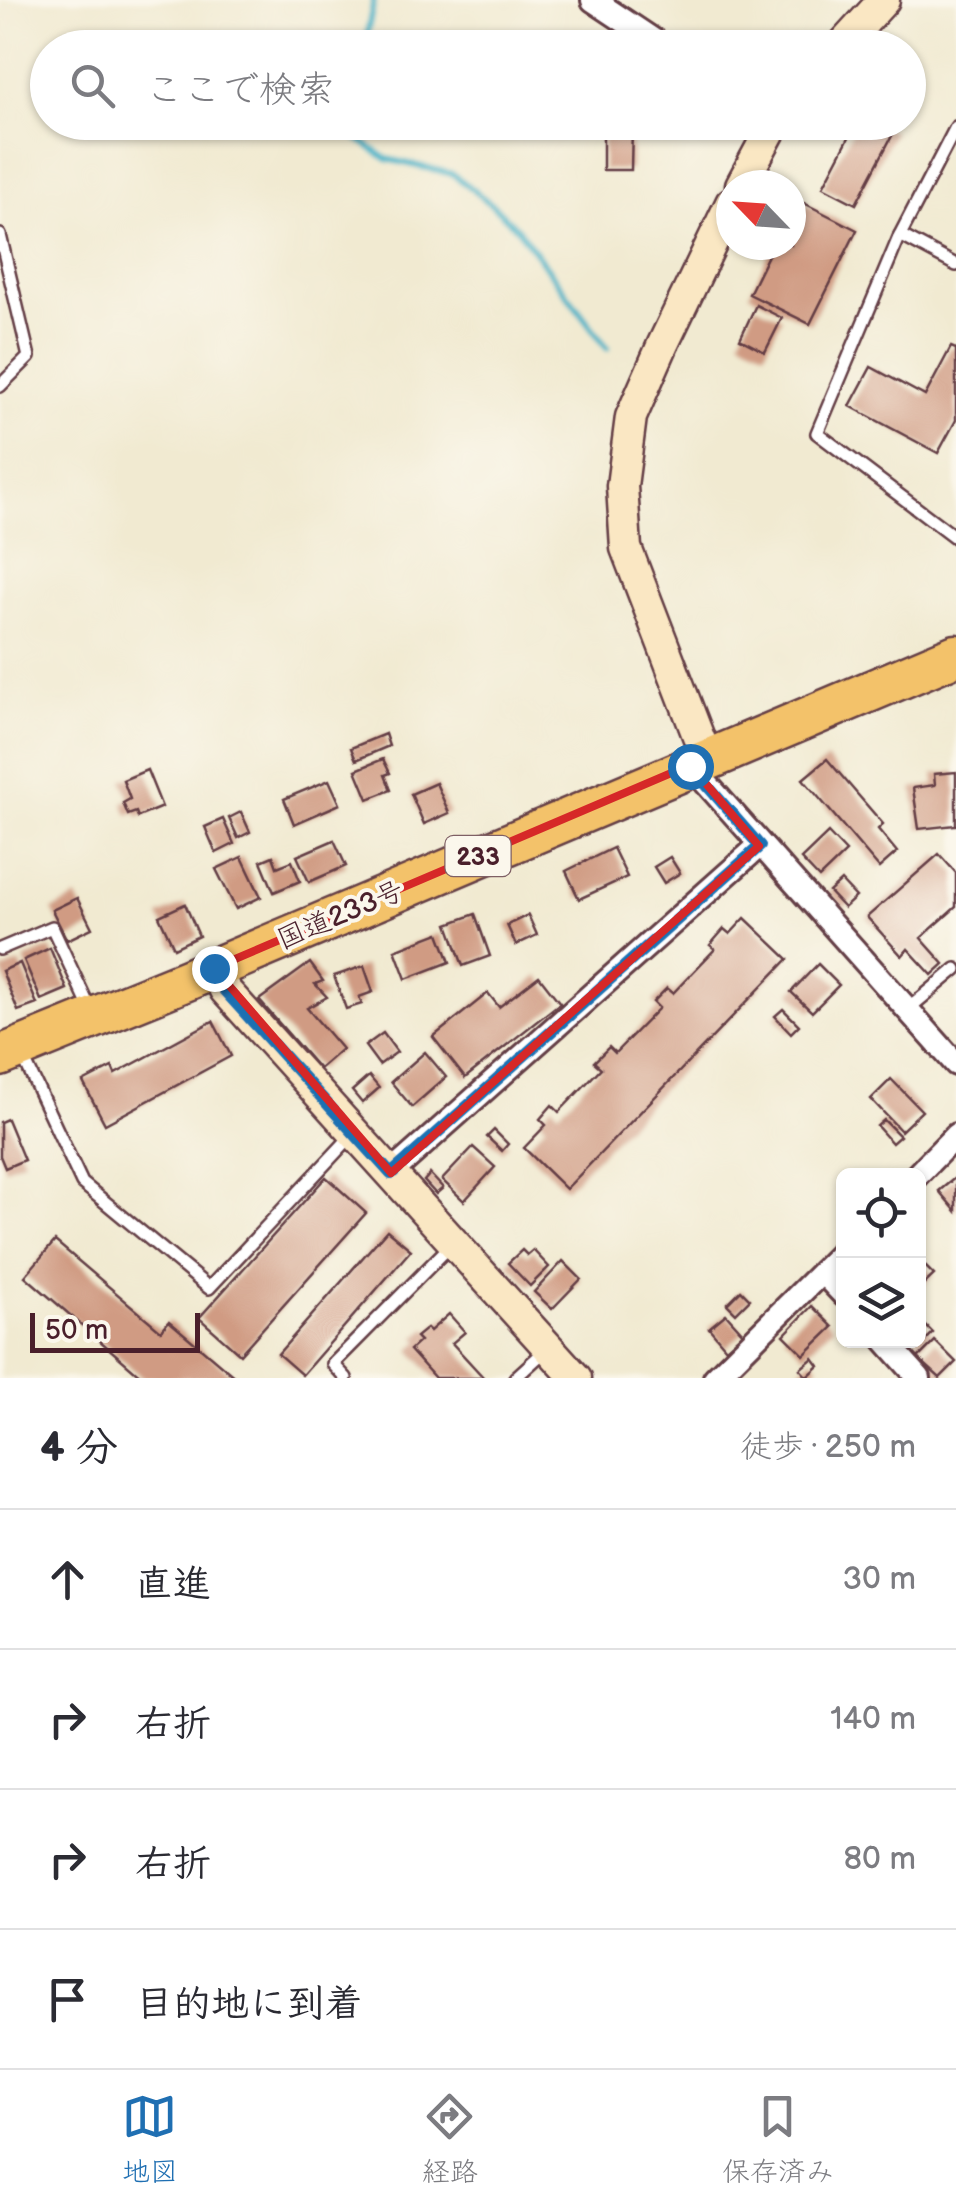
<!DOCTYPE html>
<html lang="ja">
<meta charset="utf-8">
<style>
:root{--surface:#fff;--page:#f2f2f3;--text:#2b2b33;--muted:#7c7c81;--line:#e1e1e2;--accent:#1f6fb2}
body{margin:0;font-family:"Balsamiq Sans","Klee One",sans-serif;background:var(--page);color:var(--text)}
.controls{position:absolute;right:30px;bottom:30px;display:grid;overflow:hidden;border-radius:15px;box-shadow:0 2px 8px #0004}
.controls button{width:90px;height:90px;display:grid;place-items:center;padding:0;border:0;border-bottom:2px solid var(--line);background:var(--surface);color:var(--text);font:50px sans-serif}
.compass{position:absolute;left:716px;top:170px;width:90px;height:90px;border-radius:50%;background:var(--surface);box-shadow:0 2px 8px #0004;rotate:295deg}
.scale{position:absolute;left:30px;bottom:25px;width:170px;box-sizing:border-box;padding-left:10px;border:5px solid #4a1f2b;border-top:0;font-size:28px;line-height:35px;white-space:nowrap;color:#4a1f2b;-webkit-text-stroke:8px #fbf7ec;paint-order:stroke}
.stop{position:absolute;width:30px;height:30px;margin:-22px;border:8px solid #1f6fb2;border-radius:50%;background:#fff}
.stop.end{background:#1f6fb2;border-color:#fff;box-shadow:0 2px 10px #0008}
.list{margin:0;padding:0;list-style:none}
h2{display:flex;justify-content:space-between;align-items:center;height:130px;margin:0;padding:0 40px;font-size:42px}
h2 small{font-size:32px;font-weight:400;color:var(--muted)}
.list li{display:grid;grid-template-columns:65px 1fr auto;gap:30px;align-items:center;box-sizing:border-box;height:140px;padding:0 40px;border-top:2px solid var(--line)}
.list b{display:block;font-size:38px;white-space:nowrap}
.list em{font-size:32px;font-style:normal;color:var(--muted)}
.icon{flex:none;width:55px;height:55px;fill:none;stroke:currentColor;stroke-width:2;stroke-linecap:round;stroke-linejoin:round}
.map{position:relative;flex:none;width:956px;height:1378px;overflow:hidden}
.search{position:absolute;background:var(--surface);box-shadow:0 2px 8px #0004;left:30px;right:30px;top:30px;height:110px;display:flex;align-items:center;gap:25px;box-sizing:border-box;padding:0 35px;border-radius:55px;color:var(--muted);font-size:38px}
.sheet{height:690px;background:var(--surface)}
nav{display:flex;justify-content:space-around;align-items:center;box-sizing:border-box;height:140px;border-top:2px solid var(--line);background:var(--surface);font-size:28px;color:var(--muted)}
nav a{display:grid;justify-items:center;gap:5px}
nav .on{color:var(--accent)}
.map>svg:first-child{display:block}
</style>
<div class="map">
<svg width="956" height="1378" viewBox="0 0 956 1378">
<rect width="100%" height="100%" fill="#fbf7ec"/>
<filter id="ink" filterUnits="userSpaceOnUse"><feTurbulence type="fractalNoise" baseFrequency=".01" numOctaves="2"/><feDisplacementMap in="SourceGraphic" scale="20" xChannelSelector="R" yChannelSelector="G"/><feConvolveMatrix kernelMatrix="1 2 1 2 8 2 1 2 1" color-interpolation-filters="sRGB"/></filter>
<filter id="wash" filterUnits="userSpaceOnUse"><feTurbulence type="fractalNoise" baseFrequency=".0048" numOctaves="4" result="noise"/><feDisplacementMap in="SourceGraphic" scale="40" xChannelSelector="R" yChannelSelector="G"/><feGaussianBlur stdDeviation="2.25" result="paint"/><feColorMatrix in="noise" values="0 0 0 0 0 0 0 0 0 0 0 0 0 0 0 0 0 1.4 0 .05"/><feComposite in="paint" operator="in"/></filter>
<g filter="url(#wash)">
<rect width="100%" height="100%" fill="#f1ead1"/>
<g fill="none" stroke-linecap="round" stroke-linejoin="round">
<g stroke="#49b3c7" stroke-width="6">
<path d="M364,48L374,0"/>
<path d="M356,122L355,137L387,159L453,174L492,205L518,229L607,348"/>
</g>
</g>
<g id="blocks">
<g fill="#d09b83">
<path d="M857,122H876L894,132L856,204L823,187Z"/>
<path d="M603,125H632L631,170H603Z"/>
<path d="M796,199L857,230L810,324L749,294L773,245H791V210Z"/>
<path d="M756,305L782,318L765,352L740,339Z"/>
<path d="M951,347L956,349V420L938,453L850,406L871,367L925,396Z"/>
<path d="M385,734L389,746L356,760L351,748Z"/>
<path d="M383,759L390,773L385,775L391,790L368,799L356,770Z"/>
<path d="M827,759L883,824L878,829L897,852L879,868L803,779Z"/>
<path d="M147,770L162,807L138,817L136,812L128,815L123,803L130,799L123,780Z"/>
<path d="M956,772V825L919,829L913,788L935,785L934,774Z"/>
<path d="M329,780L340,804L294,824L284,799Z"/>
<path d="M436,783L449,813L424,824L411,794Z"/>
<path d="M241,812L250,832L238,838L229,818Z"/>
<path d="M223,819L234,844L216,853L205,827Z"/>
<path d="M828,833L846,852L819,878L801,859Z"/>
<path d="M334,840L346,866L309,882L297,856Z"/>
<path d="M613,848L627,877L579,899L566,871Z"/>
<path d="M939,854L956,873V907L921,938L944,964L932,975L908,949L902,956L867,917Z"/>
<path d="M273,856L277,867L292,861L300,881L274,892L261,861Z"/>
<path d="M242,857L261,897L236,909L216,869Z"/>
<path d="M670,857L680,873L664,883L654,867Z"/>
<path d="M841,881L856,897L844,908L829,892Z"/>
<path d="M77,898L92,928L67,940L52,910Z"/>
<path d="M185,904L199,936L174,948L159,916Z"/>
<path d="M475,914L490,956L463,966L448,924Z"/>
<path d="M528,915L537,935L516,945L507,925Z"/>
<path d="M745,918L788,959L566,1189L524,1148L546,1125L540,1119L552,1105L559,1112L601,1068L594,1062L609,1047L615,1053L659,1008L653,1002L667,988L673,993L715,949L710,945L724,929L730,934Z"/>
<path d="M439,933L450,962L406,979L395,950Z"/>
<path d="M50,948L67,989L41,1000L24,960Z"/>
<path d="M20,963L37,1004L18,1011L2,971Z"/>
<path d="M310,963L323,981L315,984L327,997L307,1008L342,1049L319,1069L259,1000Z"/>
<path d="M818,964L839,985L812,1012L791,992Z"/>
<path d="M364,966L373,992L359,997L362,1004L346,1009L334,976Z"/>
<path d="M539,976L560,1003L465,1078L433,1037L488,993L499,1007Z"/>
<path d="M783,1009L799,1025L791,1033L775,1016Z"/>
<path d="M213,1021L231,1056L105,1124L83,1082L112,1067L115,1074Z"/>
<path d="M383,1033L397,1052L379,1065L365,1046Z"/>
<path d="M425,1052L446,1077L412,1107L391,1082Z"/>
<path d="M369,1076L379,1088L362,1103L352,1091Z"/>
<path d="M891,1079L922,1111L901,1131L871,1099Z"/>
<path d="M7,1119L24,1160L5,1168L0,1156V1122Z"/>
<path d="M884,1120L900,1136L892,1143L877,1126Z"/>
<path d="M494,1130L508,1144L502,1151L487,1137Z"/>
<path d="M473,1147L495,1167L464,1201L442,1180Z"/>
<path d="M430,1174L443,1188L436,1194L424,1181Z"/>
<path d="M326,1177L366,1213L240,1354L199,1318Z"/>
<path d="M956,1177V1211L939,1191Z"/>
<path d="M387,1230L411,1250L302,1375L278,1354Z"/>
<path d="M55,1241L161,1331L169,1321L236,1378H143L25,1276Z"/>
<path d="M522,1250L527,1255L533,1250L549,1267L530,1286L508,1263Z"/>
<path d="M918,1259L934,1275L918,1290Z"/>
<path d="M563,1261L581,1279L552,1309L534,1292Z"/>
<path d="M741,1290L750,1299L736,1313L727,1304Z"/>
<path d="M812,1306L833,1327L804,1355L784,1335Z"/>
<path d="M449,1314L465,1332L452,1343L484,1378H435L410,1350L420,1341L416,1337L427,1328L430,1331Z"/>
<path d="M726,1314L743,1333L726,1348L709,1328Z"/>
<path d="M918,1318L933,1333L916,1350L907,1340H918Z"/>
<path d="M935,1341L956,1362L940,1378L918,1358Z"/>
<path d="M813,1358L819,1366L807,1377L800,1369Z"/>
</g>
</g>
</g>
<g filter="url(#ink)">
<use href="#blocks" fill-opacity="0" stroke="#633d44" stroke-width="2.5"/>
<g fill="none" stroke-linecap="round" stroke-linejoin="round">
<defs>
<g id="lane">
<path d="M956,127L900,235L956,265"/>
<path d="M0,235L29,357L0,386"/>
<path d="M900,235L817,433L956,538"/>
<path d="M0,949L52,927L92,1013"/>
<path d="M907,1010L956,969"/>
<path d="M23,1057L82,1183L209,1288L354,1133"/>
<path d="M346,1378L333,1364L451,1245"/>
<path d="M515,1378L548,1348"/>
</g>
<g id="street">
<path d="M593,0L665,48"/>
<path d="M690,765L956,1064"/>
<path d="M391,1173L759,846"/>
<path d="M916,1176L956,1135"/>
<path d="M822,1272L844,1295"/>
<path d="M885,1340L919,1378"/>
<path d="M715,1378L844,1250"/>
</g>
<g id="secondary">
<path d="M840,48L884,0"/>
<path d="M741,185L775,122"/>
<path d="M707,759L626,548L622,486L631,417L663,344L731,203"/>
<path d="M214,968L225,990L576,1378"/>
</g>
<path id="highway" d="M0,1056L187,980L956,655"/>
</defs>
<use href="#lane" stroke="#633d44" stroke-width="16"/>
<use href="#street" stroke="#633d44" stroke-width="28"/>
<use href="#secondary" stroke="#633d44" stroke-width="35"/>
<use href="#highway" stroke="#633d44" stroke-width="45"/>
<use href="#lane" stroke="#fff" stroke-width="11"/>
<use href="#street" stroke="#fff" stroke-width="22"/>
<use href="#secondary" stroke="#fae7c3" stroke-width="30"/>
<use href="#highway" stroke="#f3c26a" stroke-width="40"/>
</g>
</g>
<g fill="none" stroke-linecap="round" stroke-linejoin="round" filter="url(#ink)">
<path stroke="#1f6fb2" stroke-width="12" d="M214,968L224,990L391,1174L760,846L690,766"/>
</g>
<path fill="none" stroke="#d62828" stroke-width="8" stroke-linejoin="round" d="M690,765L759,846L391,1173L214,968Z"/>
<g text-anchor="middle" stroke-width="8" stroke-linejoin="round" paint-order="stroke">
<rect fill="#fbf7ec" stroke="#7f6065" stroke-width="2.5" x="445.5" y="836" width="65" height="40" rx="8"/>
<g font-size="25" font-weight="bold" fill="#4a1f2b">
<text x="478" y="865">233</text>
</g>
<g font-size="28" fill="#4a1f2b" stroke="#fbf7ec">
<text transform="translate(340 914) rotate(-23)" y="10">国道233号</text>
</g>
</g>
</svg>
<div class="controls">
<button><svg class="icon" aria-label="locate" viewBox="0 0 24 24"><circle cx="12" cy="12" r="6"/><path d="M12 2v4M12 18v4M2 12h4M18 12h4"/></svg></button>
<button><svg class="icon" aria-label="layers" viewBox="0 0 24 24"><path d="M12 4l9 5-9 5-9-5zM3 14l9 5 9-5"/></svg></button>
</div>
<svg class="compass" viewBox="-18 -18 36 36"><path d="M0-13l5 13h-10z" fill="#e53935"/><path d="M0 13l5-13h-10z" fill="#7c7c81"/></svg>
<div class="scale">50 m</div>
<div class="stop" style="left:690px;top:766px"></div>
<div class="stop end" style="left:214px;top:968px"></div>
<div class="search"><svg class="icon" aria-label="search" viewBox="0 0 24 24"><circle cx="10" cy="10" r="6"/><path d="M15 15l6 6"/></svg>ここで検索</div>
</div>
<section class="sheet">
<h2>4 分<small>徒歩 · 250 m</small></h2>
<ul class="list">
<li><svg class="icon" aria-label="ahead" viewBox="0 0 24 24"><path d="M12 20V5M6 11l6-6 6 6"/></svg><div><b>直進</b></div><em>30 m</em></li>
<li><svg class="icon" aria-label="right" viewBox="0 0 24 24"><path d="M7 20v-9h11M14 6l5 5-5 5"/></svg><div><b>右折</b></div><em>140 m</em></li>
<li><svg class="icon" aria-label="right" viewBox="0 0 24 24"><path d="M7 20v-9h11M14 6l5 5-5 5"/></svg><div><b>右折</b></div><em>80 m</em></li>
<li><svg class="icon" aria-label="arrive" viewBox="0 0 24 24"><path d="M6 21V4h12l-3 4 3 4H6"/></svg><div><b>目的地に到着</b></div></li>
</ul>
</section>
<nav>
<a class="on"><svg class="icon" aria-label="map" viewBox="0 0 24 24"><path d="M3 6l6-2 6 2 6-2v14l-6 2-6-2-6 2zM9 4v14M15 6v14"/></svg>地図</a>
<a><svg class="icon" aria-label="directions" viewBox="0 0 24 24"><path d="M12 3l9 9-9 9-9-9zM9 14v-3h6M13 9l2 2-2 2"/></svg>経路</a>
<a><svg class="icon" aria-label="saved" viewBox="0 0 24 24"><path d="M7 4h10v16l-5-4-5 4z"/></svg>保存済み</a>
</nav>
